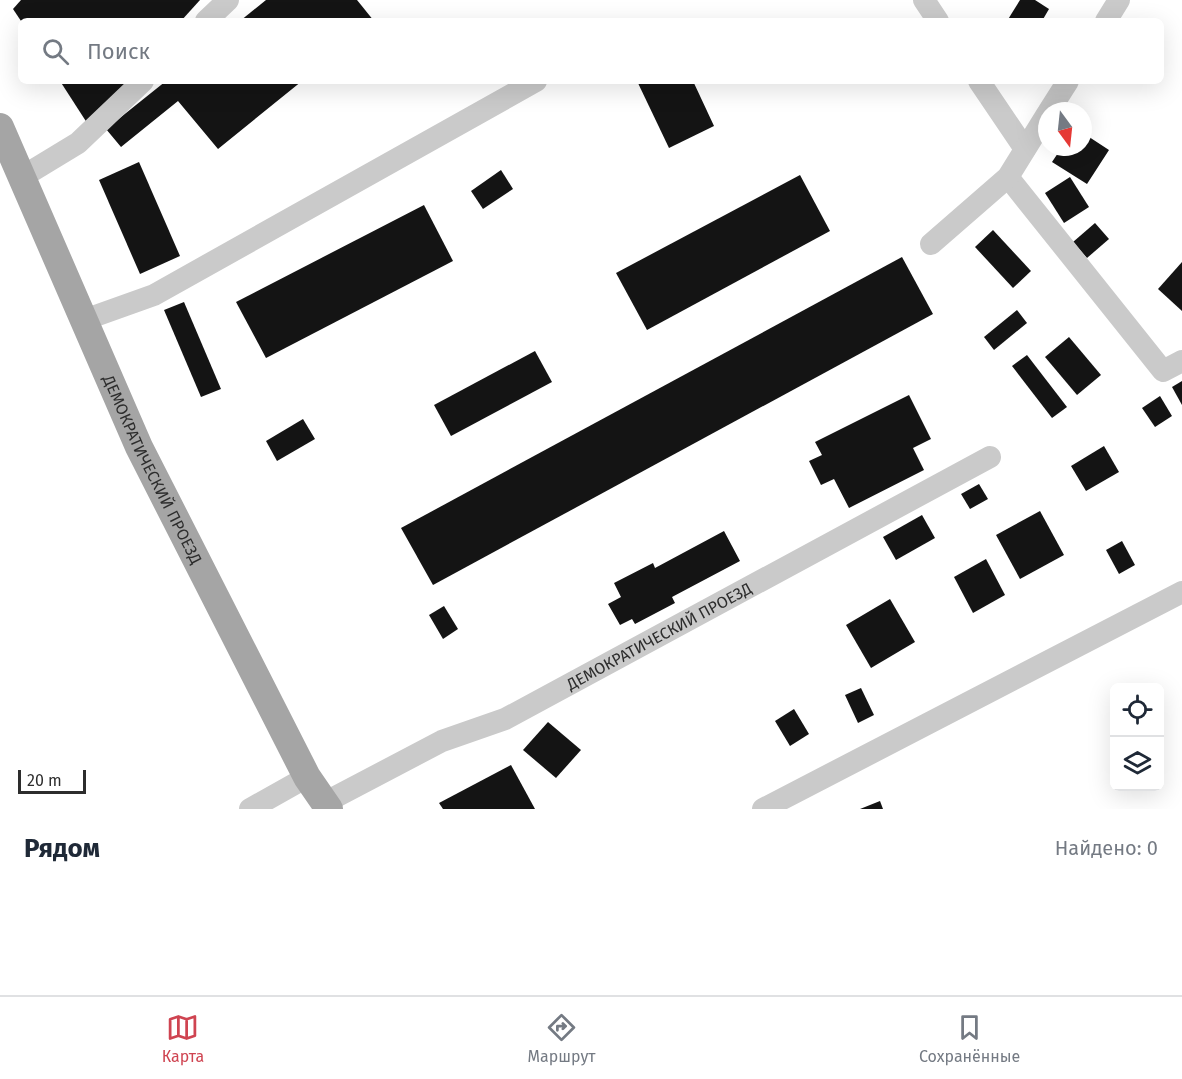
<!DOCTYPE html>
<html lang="ru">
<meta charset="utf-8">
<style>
:root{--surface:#fff;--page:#f6f6f7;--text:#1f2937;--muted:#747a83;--line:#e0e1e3;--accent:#cf4451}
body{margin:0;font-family:"Fira Sans",sans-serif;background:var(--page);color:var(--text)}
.controls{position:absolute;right:18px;bottom:18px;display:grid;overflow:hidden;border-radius:9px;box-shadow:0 6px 24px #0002}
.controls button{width:54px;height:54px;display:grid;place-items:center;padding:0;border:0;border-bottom:2px solid var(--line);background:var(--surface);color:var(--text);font:30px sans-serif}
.compass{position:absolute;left:1038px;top:102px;width:54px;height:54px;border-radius:50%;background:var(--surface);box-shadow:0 6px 24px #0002;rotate:165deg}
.scale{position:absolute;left:18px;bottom:15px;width:68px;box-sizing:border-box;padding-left:6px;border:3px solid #2d2d2d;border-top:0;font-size:16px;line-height:21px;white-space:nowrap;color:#2d2d2d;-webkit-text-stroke:4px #fff;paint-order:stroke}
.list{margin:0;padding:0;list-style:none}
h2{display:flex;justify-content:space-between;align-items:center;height:78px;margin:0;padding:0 24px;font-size:26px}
h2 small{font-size:20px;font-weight:400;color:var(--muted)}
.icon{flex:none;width:33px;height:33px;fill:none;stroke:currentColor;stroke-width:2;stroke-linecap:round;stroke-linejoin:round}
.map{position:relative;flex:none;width:1182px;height:809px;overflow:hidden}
.search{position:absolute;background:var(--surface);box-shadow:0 6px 24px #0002;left:18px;right:18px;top:18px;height:66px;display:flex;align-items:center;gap:15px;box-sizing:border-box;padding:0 21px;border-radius:9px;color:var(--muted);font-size:22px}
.sheet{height:186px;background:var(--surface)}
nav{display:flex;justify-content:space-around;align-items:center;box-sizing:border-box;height:84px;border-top:2px solid var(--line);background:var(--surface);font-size:16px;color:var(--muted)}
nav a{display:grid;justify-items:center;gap:3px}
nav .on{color:var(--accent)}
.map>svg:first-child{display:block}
</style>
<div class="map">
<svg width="1182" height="809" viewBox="0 0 1182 809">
<rect width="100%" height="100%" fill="#fff"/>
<g fill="#141414">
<path d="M21,0H200L181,21H21L13,9Z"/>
<path d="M266,0H357L374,21H240Z"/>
<path d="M1020,0H1035L1049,9L1042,21H1007Z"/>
<path d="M60,81H129L89,126Z"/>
<path d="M166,81H302L218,149L178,101L121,147L106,129Z"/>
<path d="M637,81H693L714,126L669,148Z"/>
<path d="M1083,133L1109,150L1087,184L1052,162L1062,147H1083Z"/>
<path d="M139,162L180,256L140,274L99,180Z"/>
<path d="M501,170L513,189L483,209L471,191Z"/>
<path d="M800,175L830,231L647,330L616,273Z"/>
<path d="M1070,177L1089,207L1064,223L1045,193Z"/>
<path d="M424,205L453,261L266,358L236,302Z"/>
<path d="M1095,223L1109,239L1087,258L1073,242Z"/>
<path d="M993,230L1031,271L1013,288L975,247Z"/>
<path d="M902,257L933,314L433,585L401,528Z"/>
<path d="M1182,262V311L1158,289Z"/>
<path d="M184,302L221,389L201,397L164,310Z"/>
<path d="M1017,310L1027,323L994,350L984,337Z"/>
<path d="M1069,337L1101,375L1077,395L1045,357Z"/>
<path d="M535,351L552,382L451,436L434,405Z"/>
<path d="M1027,355L1067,407L1052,418L1012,366Z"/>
<path d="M1182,381V405L1172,387Z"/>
<path d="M909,395L931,439L913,448L924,470L849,508L834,479L821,485L809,461L822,455L815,442Z"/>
<path d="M1160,396L1172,416L1155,427L1142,408Z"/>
<path d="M303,419L315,439L277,461L266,441Z"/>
<path d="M1104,446L1119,472L1086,491L1071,466Z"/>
<path d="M979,484L988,499L970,509L961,494Z"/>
<path d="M1040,511L1064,555L1020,579L996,535Z"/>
<path d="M922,515L935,538L896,560L883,537Z"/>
<path d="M724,531L740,561L672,597L675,603L635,624L632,619L620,625L608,604L621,597L614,583L653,563L655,568Z"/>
<path d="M1122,541L1135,565L1119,574L1106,550Z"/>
<path d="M986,559L1005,595L973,613L954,577Z"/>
<path d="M890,599L915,642L871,668L846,625Z"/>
<path d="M444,606L458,629L443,639L429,615Z"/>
<path d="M861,688L874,715L858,723L845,695Z"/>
<path d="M794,709L809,734L790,746L775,721Z"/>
<path d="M548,722L581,750L556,778L523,750Z"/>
<path d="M511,765L535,809H443L439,803Z"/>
<path d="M880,801L883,809H860Z"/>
</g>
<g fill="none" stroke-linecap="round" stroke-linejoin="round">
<g stroke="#cacaca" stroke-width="22">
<path d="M924,0L938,21"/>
<path d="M206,21L228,0"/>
<path d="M1106,21L1119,0"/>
<path d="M979,81L1025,149"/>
<path d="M1049,111L1068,81"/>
<path d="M22,177L78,143L143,81"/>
<path d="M1008,177L1163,371L1182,361"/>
<path d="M931,244L1008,177L1047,114"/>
<path d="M84,320L154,295L536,81"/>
<path id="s1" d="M324,803L442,741L505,719L990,457"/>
<path d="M250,809L307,777"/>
<path d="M763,809L1182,592"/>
</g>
<path stroke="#a5a5a5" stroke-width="28" id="s2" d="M0,127L139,447L307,777L329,809"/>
</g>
<g text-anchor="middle" stroke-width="6" stroke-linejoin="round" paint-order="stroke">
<g font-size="16" fill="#2d2d2d" stroke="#fff">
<text dy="6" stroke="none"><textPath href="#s2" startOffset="375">ДЕМОКРАТИЧЕСКИЙ ПРОЕЗД</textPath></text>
<text dy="6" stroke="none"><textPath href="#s1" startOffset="375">ДЕМОКРАТИЧЕСКИЙ ПРОЕЗД</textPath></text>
</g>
</g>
</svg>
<div class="controls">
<button><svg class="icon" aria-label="locate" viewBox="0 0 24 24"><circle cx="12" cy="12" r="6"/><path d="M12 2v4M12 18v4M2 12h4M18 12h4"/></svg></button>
<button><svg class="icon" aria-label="layers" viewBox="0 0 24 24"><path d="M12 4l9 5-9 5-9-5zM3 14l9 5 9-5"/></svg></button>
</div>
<svg class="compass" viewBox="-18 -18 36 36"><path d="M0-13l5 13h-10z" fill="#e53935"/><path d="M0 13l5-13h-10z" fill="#747a83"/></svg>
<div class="scale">20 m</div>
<div class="search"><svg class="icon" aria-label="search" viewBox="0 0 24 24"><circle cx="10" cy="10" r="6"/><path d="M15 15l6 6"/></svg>Поиск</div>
</div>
<section class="sheet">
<h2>Рядом<small>Найдено: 0</small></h2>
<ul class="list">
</ul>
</section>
<nav>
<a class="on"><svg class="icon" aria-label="map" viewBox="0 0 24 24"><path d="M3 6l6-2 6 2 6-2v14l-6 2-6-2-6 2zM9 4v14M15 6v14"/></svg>Карта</a>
<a><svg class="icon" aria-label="directions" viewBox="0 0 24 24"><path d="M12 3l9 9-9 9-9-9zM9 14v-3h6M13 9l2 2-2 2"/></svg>Маршрут</a>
<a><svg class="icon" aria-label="saved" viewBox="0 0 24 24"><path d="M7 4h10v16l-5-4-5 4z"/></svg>Сохранённые</a>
</nav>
